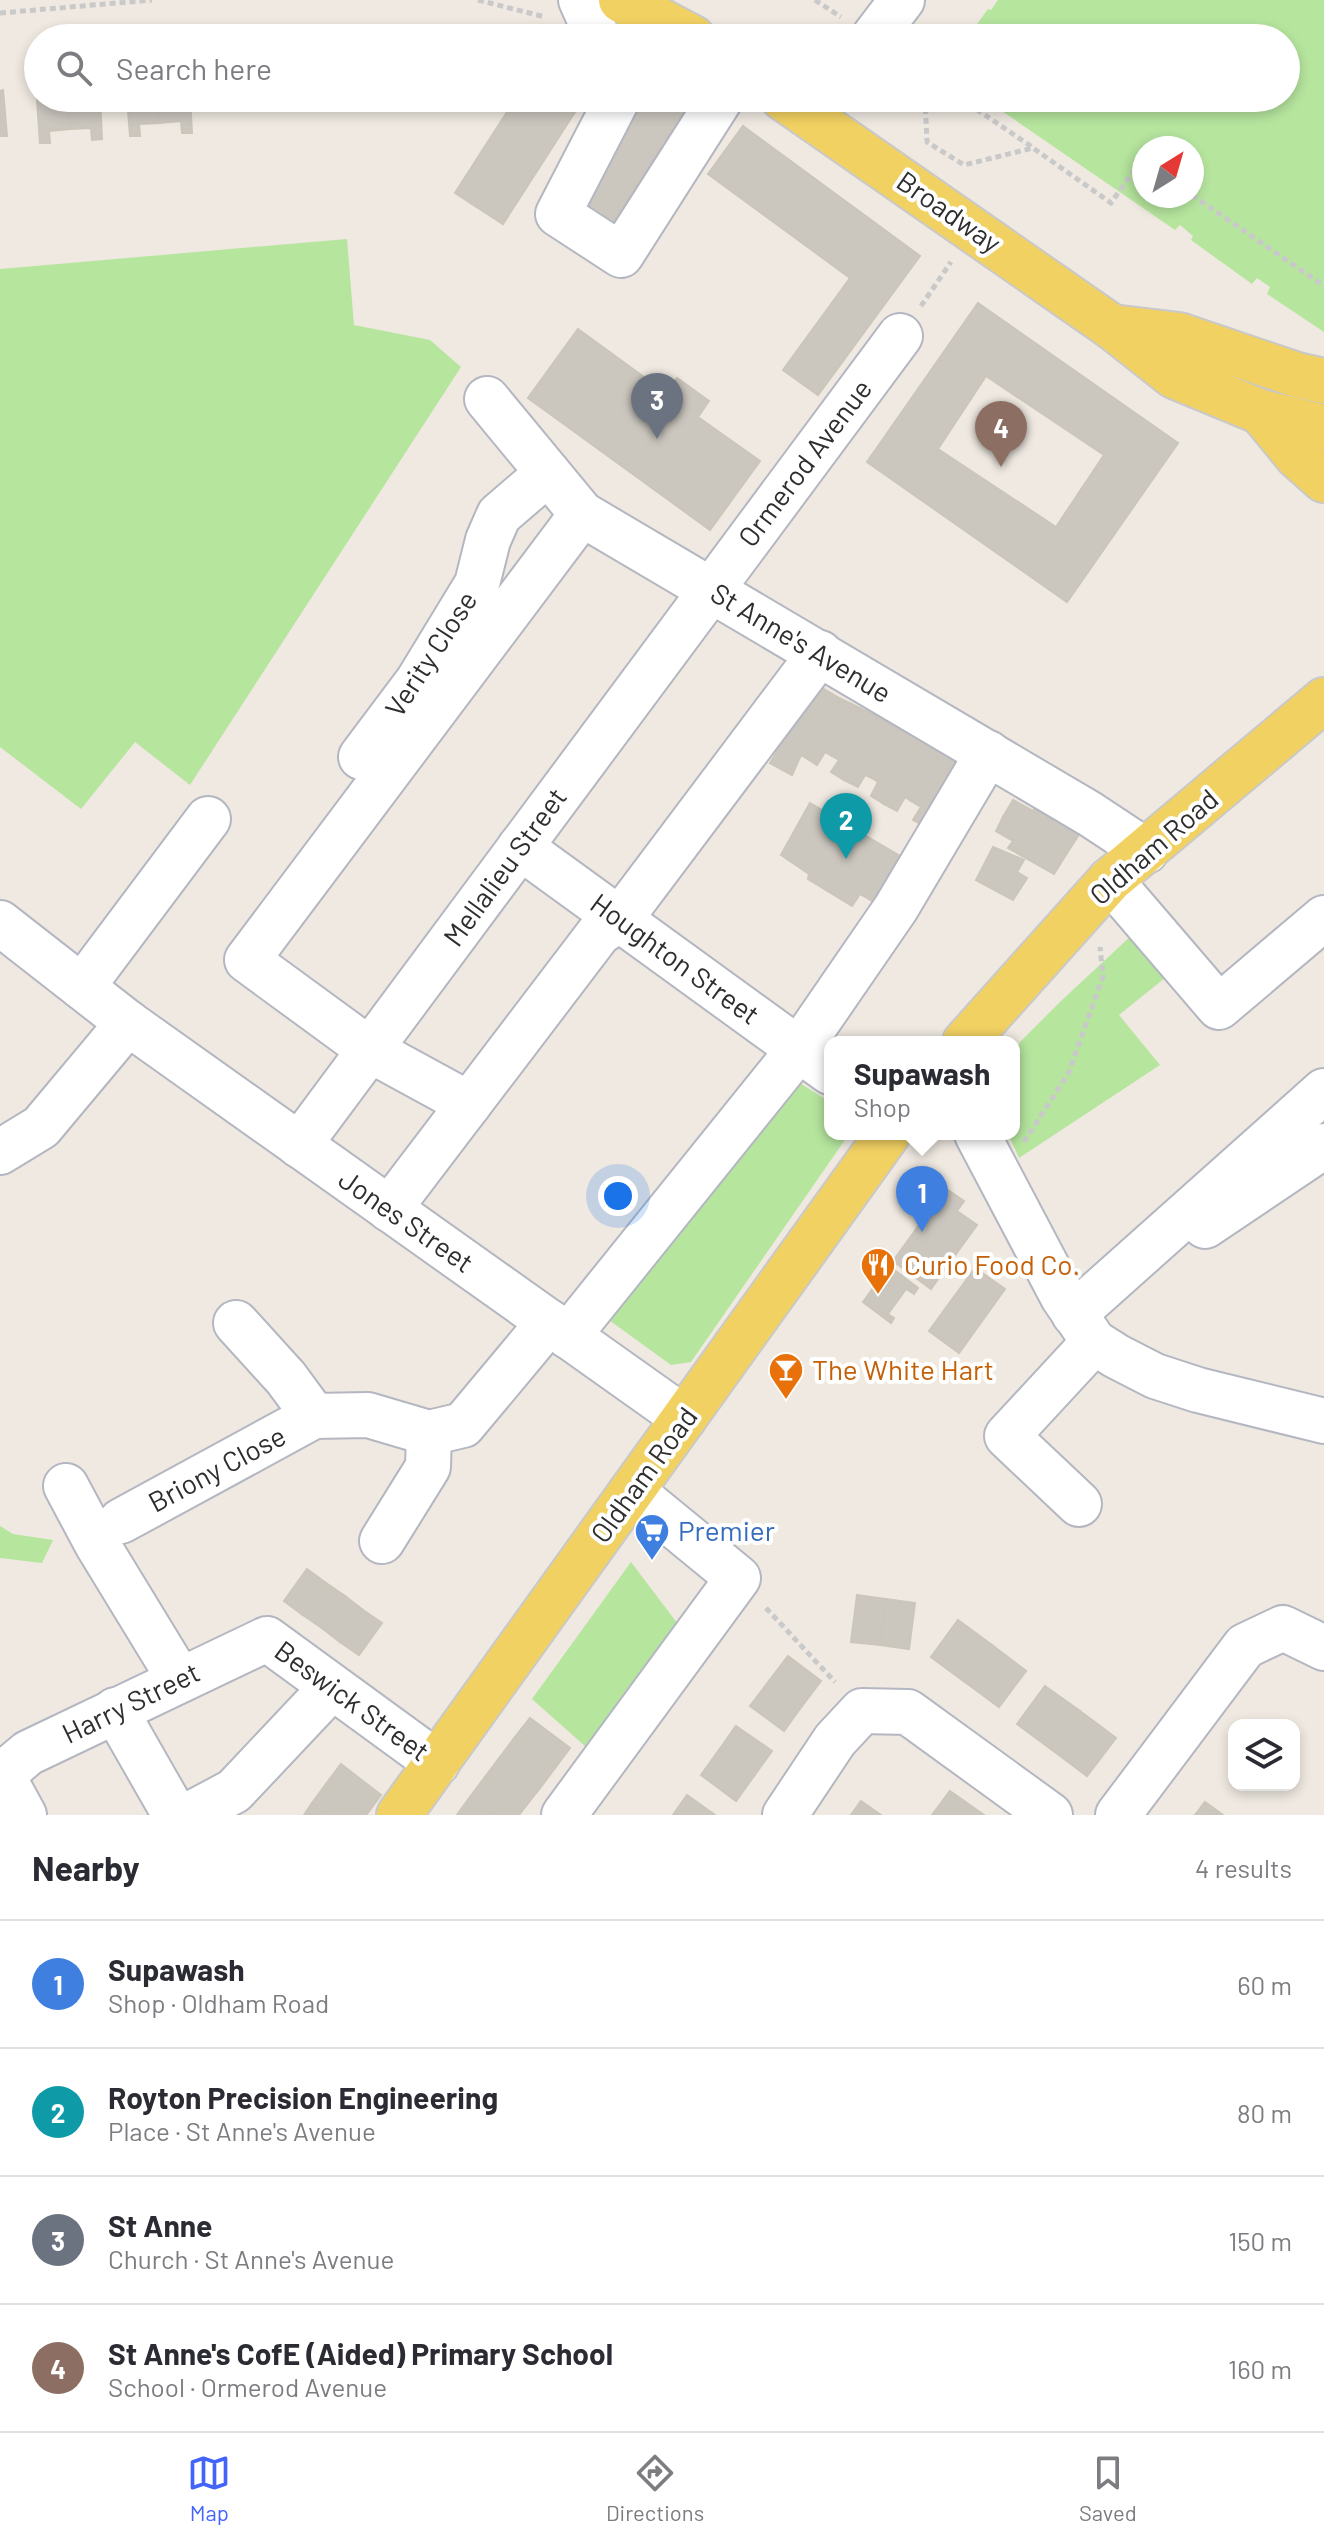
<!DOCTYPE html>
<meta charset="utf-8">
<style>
:root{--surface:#fff;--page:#f7f7f7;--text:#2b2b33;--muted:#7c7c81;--line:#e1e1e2;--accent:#4264fb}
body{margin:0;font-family:Barlow,sans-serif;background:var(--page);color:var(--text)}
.controls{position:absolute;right:24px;bottom:24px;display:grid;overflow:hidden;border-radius:16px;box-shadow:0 4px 12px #0003}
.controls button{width:72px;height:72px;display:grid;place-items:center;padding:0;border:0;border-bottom:2px solid var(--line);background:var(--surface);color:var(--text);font:40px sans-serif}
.compass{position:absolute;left:1132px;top:136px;width:72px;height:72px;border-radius:50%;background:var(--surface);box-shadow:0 4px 12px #0003;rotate:37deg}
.you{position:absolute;left:618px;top:1196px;width:28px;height:28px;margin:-20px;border:6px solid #fff;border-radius:50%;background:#1a73e8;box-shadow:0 0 0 12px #1a73e833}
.badge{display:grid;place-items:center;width:52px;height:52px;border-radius:50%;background:var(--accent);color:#fff;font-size:26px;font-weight:700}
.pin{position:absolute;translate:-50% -66px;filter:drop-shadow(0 2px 4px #0008)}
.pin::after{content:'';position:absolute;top:42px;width:28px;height:24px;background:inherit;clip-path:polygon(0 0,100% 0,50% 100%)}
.popup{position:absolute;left:824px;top:1036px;width:196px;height:104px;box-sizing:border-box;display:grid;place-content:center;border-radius:16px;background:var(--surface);filter:drop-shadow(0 2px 6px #0005);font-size:26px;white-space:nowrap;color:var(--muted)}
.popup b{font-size:30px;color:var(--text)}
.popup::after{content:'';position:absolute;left:50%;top:100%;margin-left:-16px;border:16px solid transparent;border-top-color:var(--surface)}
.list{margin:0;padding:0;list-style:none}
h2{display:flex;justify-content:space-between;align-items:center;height:104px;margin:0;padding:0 32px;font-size:34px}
h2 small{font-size:26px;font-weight:400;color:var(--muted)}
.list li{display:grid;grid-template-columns:52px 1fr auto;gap:24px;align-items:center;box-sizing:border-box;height:128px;padding:0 32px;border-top:2px solid var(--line)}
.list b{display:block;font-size:30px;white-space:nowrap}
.list p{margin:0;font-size:26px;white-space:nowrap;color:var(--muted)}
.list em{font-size:26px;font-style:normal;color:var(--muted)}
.icon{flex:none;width:44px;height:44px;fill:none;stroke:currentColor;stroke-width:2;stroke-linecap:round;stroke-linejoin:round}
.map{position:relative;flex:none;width:1324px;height:1815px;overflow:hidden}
.search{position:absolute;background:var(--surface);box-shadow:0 4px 12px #0003;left:24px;right:24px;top:24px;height:88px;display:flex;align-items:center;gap:20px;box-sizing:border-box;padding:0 28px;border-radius:44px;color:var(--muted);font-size:30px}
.sheet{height:616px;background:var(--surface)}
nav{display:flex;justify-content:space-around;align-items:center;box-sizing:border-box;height:112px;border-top:2px solid var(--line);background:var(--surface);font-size:22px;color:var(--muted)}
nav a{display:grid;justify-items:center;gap:4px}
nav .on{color:var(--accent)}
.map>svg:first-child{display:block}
</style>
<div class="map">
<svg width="1324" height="1815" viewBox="0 0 1324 1815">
<rect width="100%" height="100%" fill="#efe9e1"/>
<g fill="#b6e59e" fill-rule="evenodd">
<path d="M998,0H1324V332L1267,294L1270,287L1257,278L1252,284L1191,240L1193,236L1180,225L1175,230L983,98H1286V38H967L988,9L991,10ZM1144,148H1192V196H1144Z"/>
<path d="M347,239L354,325L430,340L461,367L190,785L135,742L81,809L0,747V269Z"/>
<path d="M1146,922L1186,961L1119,1015L1160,1065L1019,1158L1008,1134H1014V1052L1021,1041L1062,1000Z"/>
<path d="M784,1073L830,1102V1134H849L691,1362L671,1365L609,1320Z"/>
<path d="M0,1526L13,1534L53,1540L42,1563L0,1558Z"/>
<path d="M631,1562L696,1648L613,1771L532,1699Z"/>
</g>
<g fill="#cbc7bf" stroke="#cbc5ba" stroke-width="2" fill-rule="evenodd">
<path d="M36,86L38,98H68L70,129L49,131L50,143H40Z"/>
<path d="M3,90L7,136H0V91Z"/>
<path d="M68,98H100L102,139L92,140L91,128L70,129Z"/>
<path d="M127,98H159L160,123L139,124L140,136H130Z"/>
<path d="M159,98H190L192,133H182L181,121L160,123Z"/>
<path d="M516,98H584L503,224L455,193Z"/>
<path d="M644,98H664L684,111L606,236L571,214Z"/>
<path d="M743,126L920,256L818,395L783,370L850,278L708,174Z"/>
<path d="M978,303L1178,443L1067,602L867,462ZM986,376L1104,455L1056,527L938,449Z"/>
<path d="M578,329L666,393L677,378L709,401L698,417L760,461L710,530L528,398Z"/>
<path d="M817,685L841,699L806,758L801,755L792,775L770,763Z"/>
<path d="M841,699L860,708L832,756L825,752L817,765L806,758Z"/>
<path d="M860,708L878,717L844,780L831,772L839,760L832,756Z"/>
<path d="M878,717L899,729L872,778L865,775L858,787L844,780Z"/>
<path d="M899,729L920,742L884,804L871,796L878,782L872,778Z"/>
<path d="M920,742L940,754L911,801L905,797L897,811L884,804Z"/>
<path d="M940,754L970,772L933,831L913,820L921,807L911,801Z"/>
<path d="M1013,800L1033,811L1038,803L1082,830L1067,853L1003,817Z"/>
<path d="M810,803L912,863L884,908L860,894L852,906L808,879L809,874L781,855Z"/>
<path d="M1003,817L1067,853L1054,874L1008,848L1013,841L996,831Z"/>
<path d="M993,847L1024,860L1017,872L1027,878L1013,900L976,880Z"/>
<path d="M945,1188L964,1201L957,1211L977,1225L950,1262L912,1235Z"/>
<path d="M912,1235L950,1262L931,1289L893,1261Z"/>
<path d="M889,1266L918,1288L914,1294L906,1289L888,1314L894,1318L891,1323L863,1302Z"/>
<path d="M975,1268L1005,1289L959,1353L929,1331Z"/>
<path d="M307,1569L326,1583L303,1615L284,1601Z"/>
<path d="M326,1583L345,1596L322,1628L303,1615Z"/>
<path d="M857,1595L886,1599L880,1645L851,1642Z"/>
<path d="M345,1596L363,1610L340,1642L322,1628Z"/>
<path d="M886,1599L915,1603L909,1649L880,1645Z"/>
<path d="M363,1610L382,1623L359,1655L340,1642Z"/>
<path d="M958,1620L992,1645L965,1682L931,1657Z"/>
<path d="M992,1645L1026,1671L999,1707L965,1682Z"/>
<path d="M788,1656L821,1681L802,1706L769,1681Z"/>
<path d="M769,1681L802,1706L784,1731L750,1706Z"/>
<path d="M1045,1686L1080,1711L1051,1749L1017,1724Z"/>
<path d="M1080,1711L1116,1738L1087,1776L1051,1749Z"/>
<path d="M530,1718L570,1748L555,1768L515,1737Z"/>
<path d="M736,1726L772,1751L754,1776L719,1750Z"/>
<path d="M515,1737L555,1768L540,1788L500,1757Z"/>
<path d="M719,1750L754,1776L736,1801L701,1775Z"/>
<path d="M500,1757L540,1788L525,1807L485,1777Z"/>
<path d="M341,1764L381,1795L367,1814L326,1784Z"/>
<path d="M485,1777L525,1807L519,1815H494L470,1797Z"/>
<path d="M326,1784L367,1814V1815H327L312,1803Z"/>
<path d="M950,1791L984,1815H932Z"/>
<path d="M687,1795L715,1815H673Z"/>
<path d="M470,1797L494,1815H457Z"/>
<path d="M861,1801L881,1815H851Z"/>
<path d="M1205,1802L1223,1815H1195Z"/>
<path d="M312,1803L327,1815H304Z"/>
</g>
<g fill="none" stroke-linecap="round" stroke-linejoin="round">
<defs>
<g id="minor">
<path d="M581,0L598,38"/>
<path d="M873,38L902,0"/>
<path d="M618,98L558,214L621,255L721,98"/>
<path d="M487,399L582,514L1090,814L1146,851"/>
<path d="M361,757L418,681L477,584L488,540L499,515L548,473"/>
<path d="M520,847L830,1072"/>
<path d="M1110,880L1219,1007L1324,918"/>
<path d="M0,923L128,1023L41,1127L0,1152"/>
<path d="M82,987L208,819"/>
<path d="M128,1023L684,1418"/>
<path d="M469,1104L370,1050L247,960L582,514"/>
<path d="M977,1134L1063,1297L1094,1342L1116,1356L1155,1376L1198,1390L1324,1421"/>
<path d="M299,1145L900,336"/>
<path d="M389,1209L599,933L620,919L820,653"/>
<path d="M1205,1226L1324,1146"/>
<path d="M1074,1314L1324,1091"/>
<path d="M236,1323L286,1378L314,1416"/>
<path d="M568,1336L799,1049L896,908L988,753"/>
<path d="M66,1486L97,1544L180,1680"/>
<path d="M1079,1504L1007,1436L1094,1342"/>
<path d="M121,1521L314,1416L368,1415L429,1433L463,1425L549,1322"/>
<path d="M382,1541L428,1467L429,1433"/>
<path d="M115,1710L175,1815"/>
<path d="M2,1775L28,1753L267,1639L437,1763"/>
<path d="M2,1775L24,1815"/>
<path d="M189,1815L234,1791L332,1687"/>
<path d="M564,1815L738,1578L632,1491"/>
<path d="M785,1815L835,1740L862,1711L908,1712L1050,1815"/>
<path d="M1118,1815L1245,1646L1283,1628L1324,1648"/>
</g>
<g id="major">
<path d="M621,0L693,38"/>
<path d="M783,98L1112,327L1174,376L1261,412L1324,427"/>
<path d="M1112,327L1179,335L1297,375L1324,381"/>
<path d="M1261,412L1297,456L1324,480"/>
<path d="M965,1042L1110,880L1324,700"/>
<path d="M399,1815L888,1134"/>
</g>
</defs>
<use href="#minor" stroke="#b4b7c1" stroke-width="48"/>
<use href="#major" stroke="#c9c9c9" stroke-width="48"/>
<g stroke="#c9c9c9" stroke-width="5" stroke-dasharray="6 4" stroke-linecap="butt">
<path d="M478,0L545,17"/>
<path d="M815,0L841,17"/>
<path d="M0,13L152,0"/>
<path d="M925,98L927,142L964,165L1033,148L1111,203L1141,160"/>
<path d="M960,98L1032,147"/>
<path d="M1192,195L1324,286"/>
<path d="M921,306L951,262"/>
<path d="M1024,1142L1069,1072L1103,976L1100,947"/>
<path d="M766,1608L835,1682"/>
</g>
<use href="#minor" stroke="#fff" stroke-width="44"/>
<use href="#major" stroke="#f2d163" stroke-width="44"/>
</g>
<defs>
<symbol id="restaurant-pin" viewBox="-11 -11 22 30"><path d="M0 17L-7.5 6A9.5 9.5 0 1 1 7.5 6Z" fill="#e8710a" stroke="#fff"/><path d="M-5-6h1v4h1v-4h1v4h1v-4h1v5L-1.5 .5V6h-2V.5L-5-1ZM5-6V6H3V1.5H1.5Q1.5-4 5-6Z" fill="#fff"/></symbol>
<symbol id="bar-pin" viewBox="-11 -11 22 30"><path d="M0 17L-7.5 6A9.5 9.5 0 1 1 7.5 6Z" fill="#e8710a" stroke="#fff"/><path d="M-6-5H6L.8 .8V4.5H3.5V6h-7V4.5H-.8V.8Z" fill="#fff"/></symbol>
<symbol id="supermarket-pin" viewBox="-11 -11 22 30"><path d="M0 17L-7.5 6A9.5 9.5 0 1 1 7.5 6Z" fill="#3f7fe0" stroke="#fff"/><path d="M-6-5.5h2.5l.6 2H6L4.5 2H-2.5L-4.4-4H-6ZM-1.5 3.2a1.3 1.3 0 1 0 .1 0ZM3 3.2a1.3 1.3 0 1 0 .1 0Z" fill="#fff"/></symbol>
</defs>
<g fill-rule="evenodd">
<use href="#restaurant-pin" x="858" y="1245" width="40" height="54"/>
<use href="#bar-pin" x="766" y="1350" width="40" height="54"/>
<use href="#supermarket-pin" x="632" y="1511" width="40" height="54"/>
</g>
<g text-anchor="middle" stroke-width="8" stroke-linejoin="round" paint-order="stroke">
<g font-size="28" fill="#2e2e2e" stroke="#fff">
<text transform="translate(949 212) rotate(35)" y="10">Broadway</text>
<text transform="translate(805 463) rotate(-53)" y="10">Ormerod Avenue</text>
<text transform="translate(801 643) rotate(31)" y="10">St Anne's Avenue</text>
<text transform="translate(431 654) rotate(-57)" y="10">Verity Close</text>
<text transform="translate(1154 847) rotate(-41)" y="10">Oldham Road</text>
<text transform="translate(505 867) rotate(-54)" y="10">Mellalieu Street</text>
<text transform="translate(675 959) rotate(36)" y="10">Houghton Street</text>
<text transform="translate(406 1221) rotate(35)" y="10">Jones Street</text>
<text transform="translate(217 1469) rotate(-28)" y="10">Briony Close</text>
<text transform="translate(644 1475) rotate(-54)" y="10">Oldham Road</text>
<text transform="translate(352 1701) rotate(36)" y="10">Beswick Street</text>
<text transform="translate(131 1703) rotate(-26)" y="10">Harry Street</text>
</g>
<g font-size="28" fill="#c56008" stroke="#fff" text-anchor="start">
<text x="904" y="1275">Curio Food Co.</text>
<text x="812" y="1380">The White Hart</text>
</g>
<g font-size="28" fill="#366cbe" stroke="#fff" text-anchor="start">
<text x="678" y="1541">Premier</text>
</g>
</g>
</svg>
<div class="controls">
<button><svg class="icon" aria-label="layers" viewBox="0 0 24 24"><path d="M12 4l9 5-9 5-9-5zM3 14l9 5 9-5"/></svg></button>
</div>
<svg class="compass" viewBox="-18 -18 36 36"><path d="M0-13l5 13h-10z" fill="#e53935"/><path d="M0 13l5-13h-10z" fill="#7c7c81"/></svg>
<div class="you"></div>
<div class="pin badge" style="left:922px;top:1232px;background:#3f7fe0">1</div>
<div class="popup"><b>Supawash</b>Shop</div>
<div class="pin badge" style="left:846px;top:859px;background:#0f9aa8">2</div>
<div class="pin badge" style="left:657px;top:439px;background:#6b7280">3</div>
<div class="pin badge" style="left:1001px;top:467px;background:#8d6e63">4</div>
<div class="search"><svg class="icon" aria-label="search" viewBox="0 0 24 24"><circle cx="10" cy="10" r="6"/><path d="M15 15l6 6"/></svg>Search here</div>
</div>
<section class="sheet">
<h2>Nearby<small>4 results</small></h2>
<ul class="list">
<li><span class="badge" style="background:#3f7fe0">1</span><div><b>Supawash</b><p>Shop · Oldham Road</p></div><em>60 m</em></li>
<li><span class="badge" style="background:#0f9aa8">2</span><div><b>Royton Precision Engineering</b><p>Place · St Anne's Avenue</p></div><em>80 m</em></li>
<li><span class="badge" style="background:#6b7280">3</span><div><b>St Anne</b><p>Church · St Anne's Avenue</p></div><em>150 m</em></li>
<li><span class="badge" style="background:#8d6e63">4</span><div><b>St Anne's CofE (Aided) Primary School</b><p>School · Ormerod Avenue</p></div><em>160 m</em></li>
</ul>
</section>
<nav>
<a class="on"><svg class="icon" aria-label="map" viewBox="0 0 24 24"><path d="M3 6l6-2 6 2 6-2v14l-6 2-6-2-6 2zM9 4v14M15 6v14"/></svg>Map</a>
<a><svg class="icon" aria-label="directions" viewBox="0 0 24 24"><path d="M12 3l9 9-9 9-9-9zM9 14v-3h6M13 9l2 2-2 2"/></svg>Directions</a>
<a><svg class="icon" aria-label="saved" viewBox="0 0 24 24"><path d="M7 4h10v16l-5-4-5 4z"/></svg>Saved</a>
</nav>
